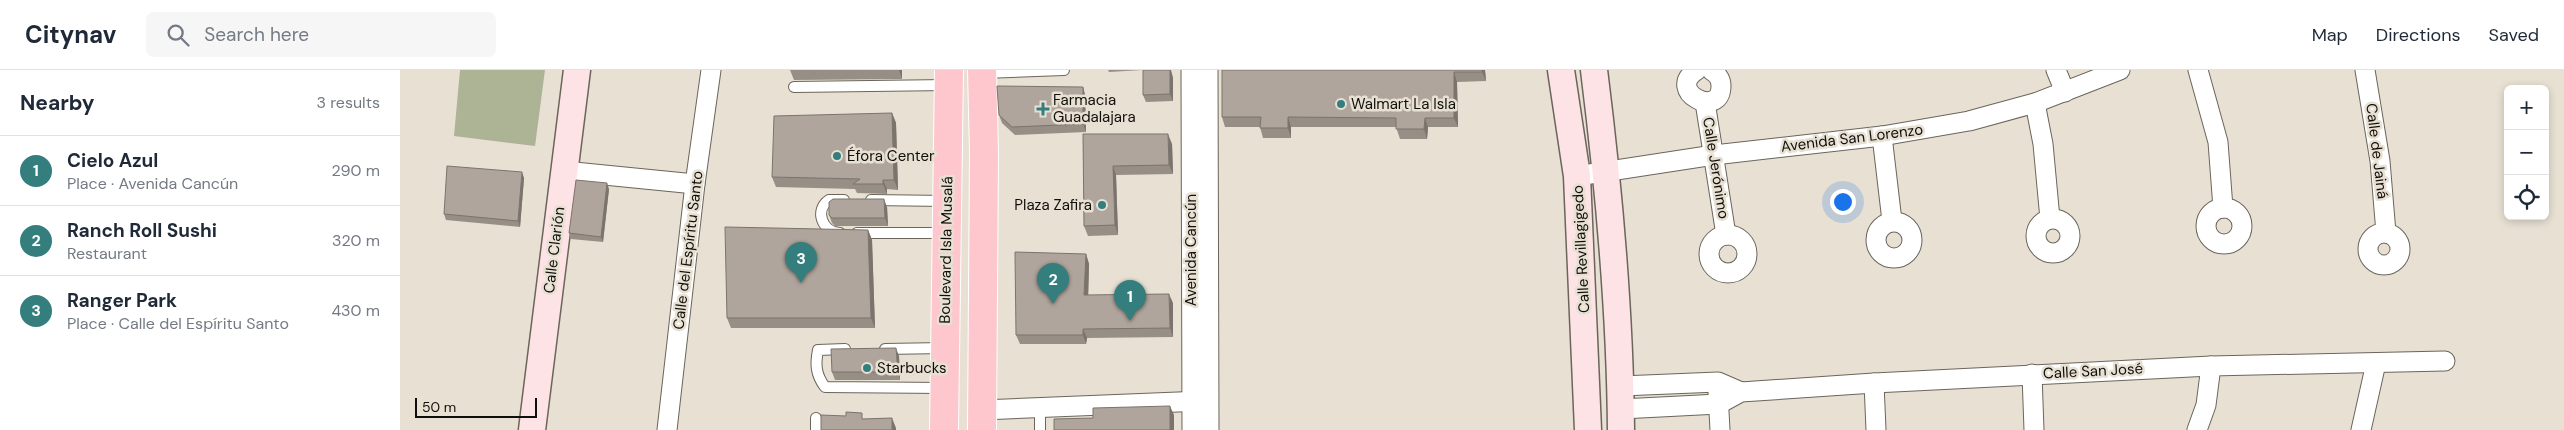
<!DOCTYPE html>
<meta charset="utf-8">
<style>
:root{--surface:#fff;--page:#f6f6f7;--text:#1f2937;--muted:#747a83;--line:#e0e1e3;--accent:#357e7e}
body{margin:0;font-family:"DM Sans",sans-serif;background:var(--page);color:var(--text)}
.controls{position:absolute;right:15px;top:15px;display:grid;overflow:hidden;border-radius:8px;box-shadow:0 2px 8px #0003}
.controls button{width:45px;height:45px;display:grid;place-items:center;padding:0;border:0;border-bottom:1px solid var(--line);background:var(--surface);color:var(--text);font:25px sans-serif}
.scale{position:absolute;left:15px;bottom:12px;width:122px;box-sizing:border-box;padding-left:5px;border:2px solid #110f0b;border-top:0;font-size:14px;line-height:18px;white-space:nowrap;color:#110f0b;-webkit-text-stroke:4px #e7e0d3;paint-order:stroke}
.you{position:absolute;left:1442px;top:131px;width:18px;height:18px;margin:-12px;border:4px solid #fff;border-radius:50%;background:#1a73e8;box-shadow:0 0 0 8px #1a73e833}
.badge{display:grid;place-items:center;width:32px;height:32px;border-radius:50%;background:var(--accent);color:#fff;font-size:16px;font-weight:700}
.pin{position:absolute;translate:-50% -41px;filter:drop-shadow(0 1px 2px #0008)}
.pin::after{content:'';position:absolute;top:26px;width:18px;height:15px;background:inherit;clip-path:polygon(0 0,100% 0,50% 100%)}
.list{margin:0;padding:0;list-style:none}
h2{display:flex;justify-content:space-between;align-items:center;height:65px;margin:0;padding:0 20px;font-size:21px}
h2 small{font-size:16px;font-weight:400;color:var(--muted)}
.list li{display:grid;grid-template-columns:32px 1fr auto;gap:15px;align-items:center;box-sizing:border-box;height:70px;padding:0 20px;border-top:1px solid var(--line)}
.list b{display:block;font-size:19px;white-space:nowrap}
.list p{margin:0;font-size:16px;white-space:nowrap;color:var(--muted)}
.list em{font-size:16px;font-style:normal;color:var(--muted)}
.icon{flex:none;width:28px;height:28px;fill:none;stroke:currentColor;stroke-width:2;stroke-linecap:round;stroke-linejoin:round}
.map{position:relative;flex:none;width:2164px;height:360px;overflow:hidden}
header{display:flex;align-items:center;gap:30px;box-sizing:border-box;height:70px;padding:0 25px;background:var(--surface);border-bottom:1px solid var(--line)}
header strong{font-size:24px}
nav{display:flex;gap:28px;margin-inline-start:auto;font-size:18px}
.search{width:350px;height:45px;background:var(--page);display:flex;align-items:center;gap:12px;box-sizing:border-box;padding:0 18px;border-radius:8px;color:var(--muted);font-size:19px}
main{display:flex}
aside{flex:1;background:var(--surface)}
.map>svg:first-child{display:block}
</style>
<header>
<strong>Citynav</strong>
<div class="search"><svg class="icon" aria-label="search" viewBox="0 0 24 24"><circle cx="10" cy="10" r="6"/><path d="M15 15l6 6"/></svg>Search here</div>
<nav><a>Map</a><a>Directions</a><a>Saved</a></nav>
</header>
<main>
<aside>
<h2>Nearby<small>3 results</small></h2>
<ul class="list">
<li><span class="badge">1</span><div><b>Cielo Azul</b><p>Place · Avenida Cancún</p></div><em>290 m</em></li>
<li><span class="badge">2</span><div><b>Ranch Roll Sushi</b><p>Restaurant</p></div><em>320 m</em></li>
<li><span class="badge">3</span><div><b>Ranger Park</b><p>Place · Calle del Espíritu Santo</p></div><em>430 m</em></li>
</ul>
</aside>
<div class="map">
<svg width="2164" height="360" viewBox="0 0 2164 360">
<rect width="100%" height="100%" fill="#e7e0d3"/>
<path fill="#acb495" d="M60,0H145L135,76L54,66Z"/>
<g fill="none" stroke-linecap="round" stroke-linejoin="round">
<defs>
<g id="lane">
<path d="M583,3L664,0"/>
<path d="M394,17L548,15"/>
<path d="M471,130L546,131"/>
<path d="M440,163C422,162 414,140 429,130H444"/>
<path d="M457,163H545"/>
<path d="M445,279L418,280C415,295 416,305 425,317L543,318"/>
<path d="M485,279L544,278"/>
<path d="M640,338V360"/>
<path d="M416,360V348"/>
</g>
<g id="street">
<path d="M791,0L792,360"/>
<path d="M808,0L809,360"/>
<path d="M1297,0C1264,21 1321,50 1321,16C1321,8 1317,4 1311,0"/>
<path d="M1656,0L1665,22"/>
<path d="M1798,0L1818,72L1823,138"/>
<path d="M1965,0L1980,91L1986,163"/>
<path d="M1305,32L1326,165"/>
<path d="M1635,33L1643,74L1650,149"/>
<path d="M1482,66L1492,151"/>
<path d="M164,101L295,114"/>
<path d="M1177,106L1314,85L1482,66L1569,51L1635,33L1720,0"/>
<circle cx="1824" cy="156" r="18"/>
<circle cx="1653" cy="166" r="17"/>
<circle cx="1494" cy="170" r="18"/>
<circle cx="1984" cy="179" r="16"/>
<circle cx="1328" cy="184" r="19"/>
<path d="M1632,304L1634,360"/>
<path d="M1474,313L1476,360"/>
<path d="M1221,316L1318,312L1341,322"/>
<path d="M1318,323L1320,360"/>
<path d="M1221,339L1319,334L1341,322L1474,313L1811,296L2045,291"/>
<path d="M582,340L803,331"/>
<path d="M267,360L295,114L311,0"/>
<path d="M1797,360L1806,335L1811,296"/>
<path d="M1961,360L1976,293"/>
</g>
<g id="secondary">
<path d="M1161,0L1177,106L1188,360"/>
<path d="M1194,0C1209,119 1220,240 1221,360"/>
<path d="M132,360L177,0"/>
</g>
<g id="primary">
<path d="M544,360L549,0"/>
<path d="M582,360L584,83L582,0"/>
</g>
</defs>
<use href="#lane" stroke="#6b655b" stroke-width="12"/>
<use href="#street" stroke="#6b655b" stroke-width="21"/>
<use href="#secondary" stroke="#6b655b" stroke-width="29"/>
<use href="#primary" stroke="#fff" stroke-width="30"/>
<use href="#lane" stroke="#fff" stroke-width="10"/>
<use href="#street" stroke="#fff" stroke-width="19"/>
<use href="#secondary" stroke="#fee3e6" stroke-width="26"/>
<use href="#primary" stroke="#fdc7cd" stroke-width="28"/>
</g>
<g fill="#978e86">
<path d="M390,0H502V9L394,10Z"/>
<path d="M708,0H742L709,2Z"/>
<path d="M822,0H1085L1086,11L1057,12L1058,57H1028L1027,69H1000L996,57H891V68H863L860,57H825L822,47Z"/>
<path d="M771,2L773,8V31L746,32L743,25Z"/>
<path d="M683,17L685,25L686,62L615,65L602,53L599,45Z"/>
<path d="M492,43L496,53L498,120L487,119V124L457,123L455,119L376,117L372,107Z"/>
<path d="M683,64L772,74L773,104L716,105L718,165L688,166L684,156Z"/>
<path d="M124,108L120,157L46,150L44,144Z"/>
<path d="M209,119L203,172L171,169L169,163Z"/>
<path d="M487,137L488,156H435L432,153L429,145Z"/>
<path d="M468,160L472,170L475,258H331L327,248Z"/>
<path d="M686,184L689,194L688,225L773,233V267L687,268L686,274H620L616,265Z"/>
<path d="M499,286L500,310H435L432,302Z"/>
</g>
<g fill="#7b746d">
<path d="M499,0H502V9Z"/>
<path d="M768,0H771L773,8V31L770,24Z"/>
<path d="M1082,0H1085L1086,11L1082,2Z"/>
<path d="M1054,2L1057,12L1058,57L1054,48Z"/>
<path d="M683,17L685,25L686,62L683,54Z"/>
<path d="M492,43L496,53L498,120L494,110Z"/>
<path d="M888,47L891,57V68L888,58Z"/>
<path d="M1025,48L1028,57L1027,69L1024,59Z"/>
<path d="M768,64L772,74L773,104L769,95Z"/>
<path d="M713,96L716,105L718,165L715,155Z"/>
<path d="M122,102L124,108L120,157L118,151Z"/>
<path d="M483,110L487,119V124L483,114Z"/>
<path d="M207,113L209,119L203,172L201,167Z"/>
<path d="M484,129L487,137L488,156L485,148Z"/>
<path d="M468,160L472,170L475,258L471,248Z"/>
<path d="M686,184L689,194L688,234L684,225Z"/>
<path d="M769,224L773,233V267L770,258Z"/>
<path d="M683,259L687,268L686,274L683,265Z"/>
<path d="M496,278L499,286L500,310L498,302Z"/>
<path d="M770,336L774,345V360H770Z"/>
<path d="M492,348L496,358V360H492Z"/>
</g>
<g fill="#b0a59c" stroke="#7b746d">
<path d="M743,0H770V24L743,25Z"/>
<path d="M822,0H1082V2H1054V48H1025L1024,59H996V48L888,47V58H860L861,47H822Z"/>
<path d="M597,16L683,17V54L612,57L599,45Z"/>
<path d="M492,43L494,110H483V114H453L460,109L372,107L374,46Z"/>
<path d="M683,64H768L769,95L713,96L715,155L684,156Z"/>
<path d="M47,96L122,102L118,151L44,144Z"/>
<path d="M176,110L207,113L201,167L169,163Z"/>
<path d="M433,129H484L485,148H432L429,145V132Z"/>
<path d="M325,157L468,160L471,248H327Z"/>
<path d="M615,182L686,184L684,225L769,224L770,258L683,259V265H616Z"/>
<path d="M496,278L498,302H432L431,279Z"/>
<path d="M770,336V360H654V349L693,348V338Z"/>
<path d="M446,342L462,343V349L492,348V360H421V345L446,346Z"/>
</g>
<g fill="#357e7e" stroke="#e7e0d3" stroke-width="2">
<circle cx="941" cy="34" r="5"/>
<path d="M640.5 31.5h5v5h5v5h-5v5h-5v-5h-5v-5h5z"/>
<circle cx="437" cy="86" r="5"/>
<circle cx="702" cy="135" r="5"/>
<circle cx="467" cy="298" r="5"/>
</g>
<g text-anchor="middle" stroke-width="5" stroke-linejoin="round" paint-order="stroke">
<g font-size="15" fill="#110f0b" stroke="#e7e0d3" text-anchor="start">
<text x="653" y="35">Farmacia<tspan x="653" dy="17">Guadalajara</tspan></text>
<text x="951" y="39">Walmart La Isla</text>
<text x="447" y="91">Éfora Center</text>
<text x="692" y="140" text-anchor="end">Plaza Zafira</text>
<text x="477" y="303">Starbucks</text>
</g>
<g font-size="15" fill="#110f0b" stroke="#e7e0d3">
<text transform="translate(1452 68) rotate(-7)" y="5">Avenida San Lorenzo</text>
<text transform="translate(1977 81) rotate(83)" y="5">Calle de Jainá</text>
<text transform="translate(1316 98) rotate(81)" y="5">Calle Jerónimo</text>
<text transform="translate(1181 179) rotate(-93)" y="5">Calle Revillagigedo</text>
<text transform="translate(154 180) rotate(-83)" y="5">Calle Clarión</text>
<text transform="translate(288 180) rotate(-83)" y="5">Calle del Espíritu Santo</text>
<text transform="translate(546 180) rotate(-89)" y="5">Boulevard Isla Musalá</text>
<text transform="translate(791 180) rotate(-90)" y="5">Avenida Cancún</text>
<text transform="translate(1693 301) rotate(-3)" y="5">Calle San José</text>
</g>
</g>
</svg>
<div class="controls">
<button>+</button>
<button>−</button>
<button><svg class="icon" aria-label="locate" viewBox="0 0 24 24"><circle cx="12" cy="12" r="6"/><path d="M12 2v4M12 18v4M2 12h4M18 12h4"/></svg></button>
</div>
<div class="scale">50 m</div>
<div class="you"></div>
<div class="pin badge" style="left:730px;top:251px">1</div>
<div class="pin badge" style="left:653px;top:234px">2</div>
<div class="pin badge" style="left:401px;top:213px">3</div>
</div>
</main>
